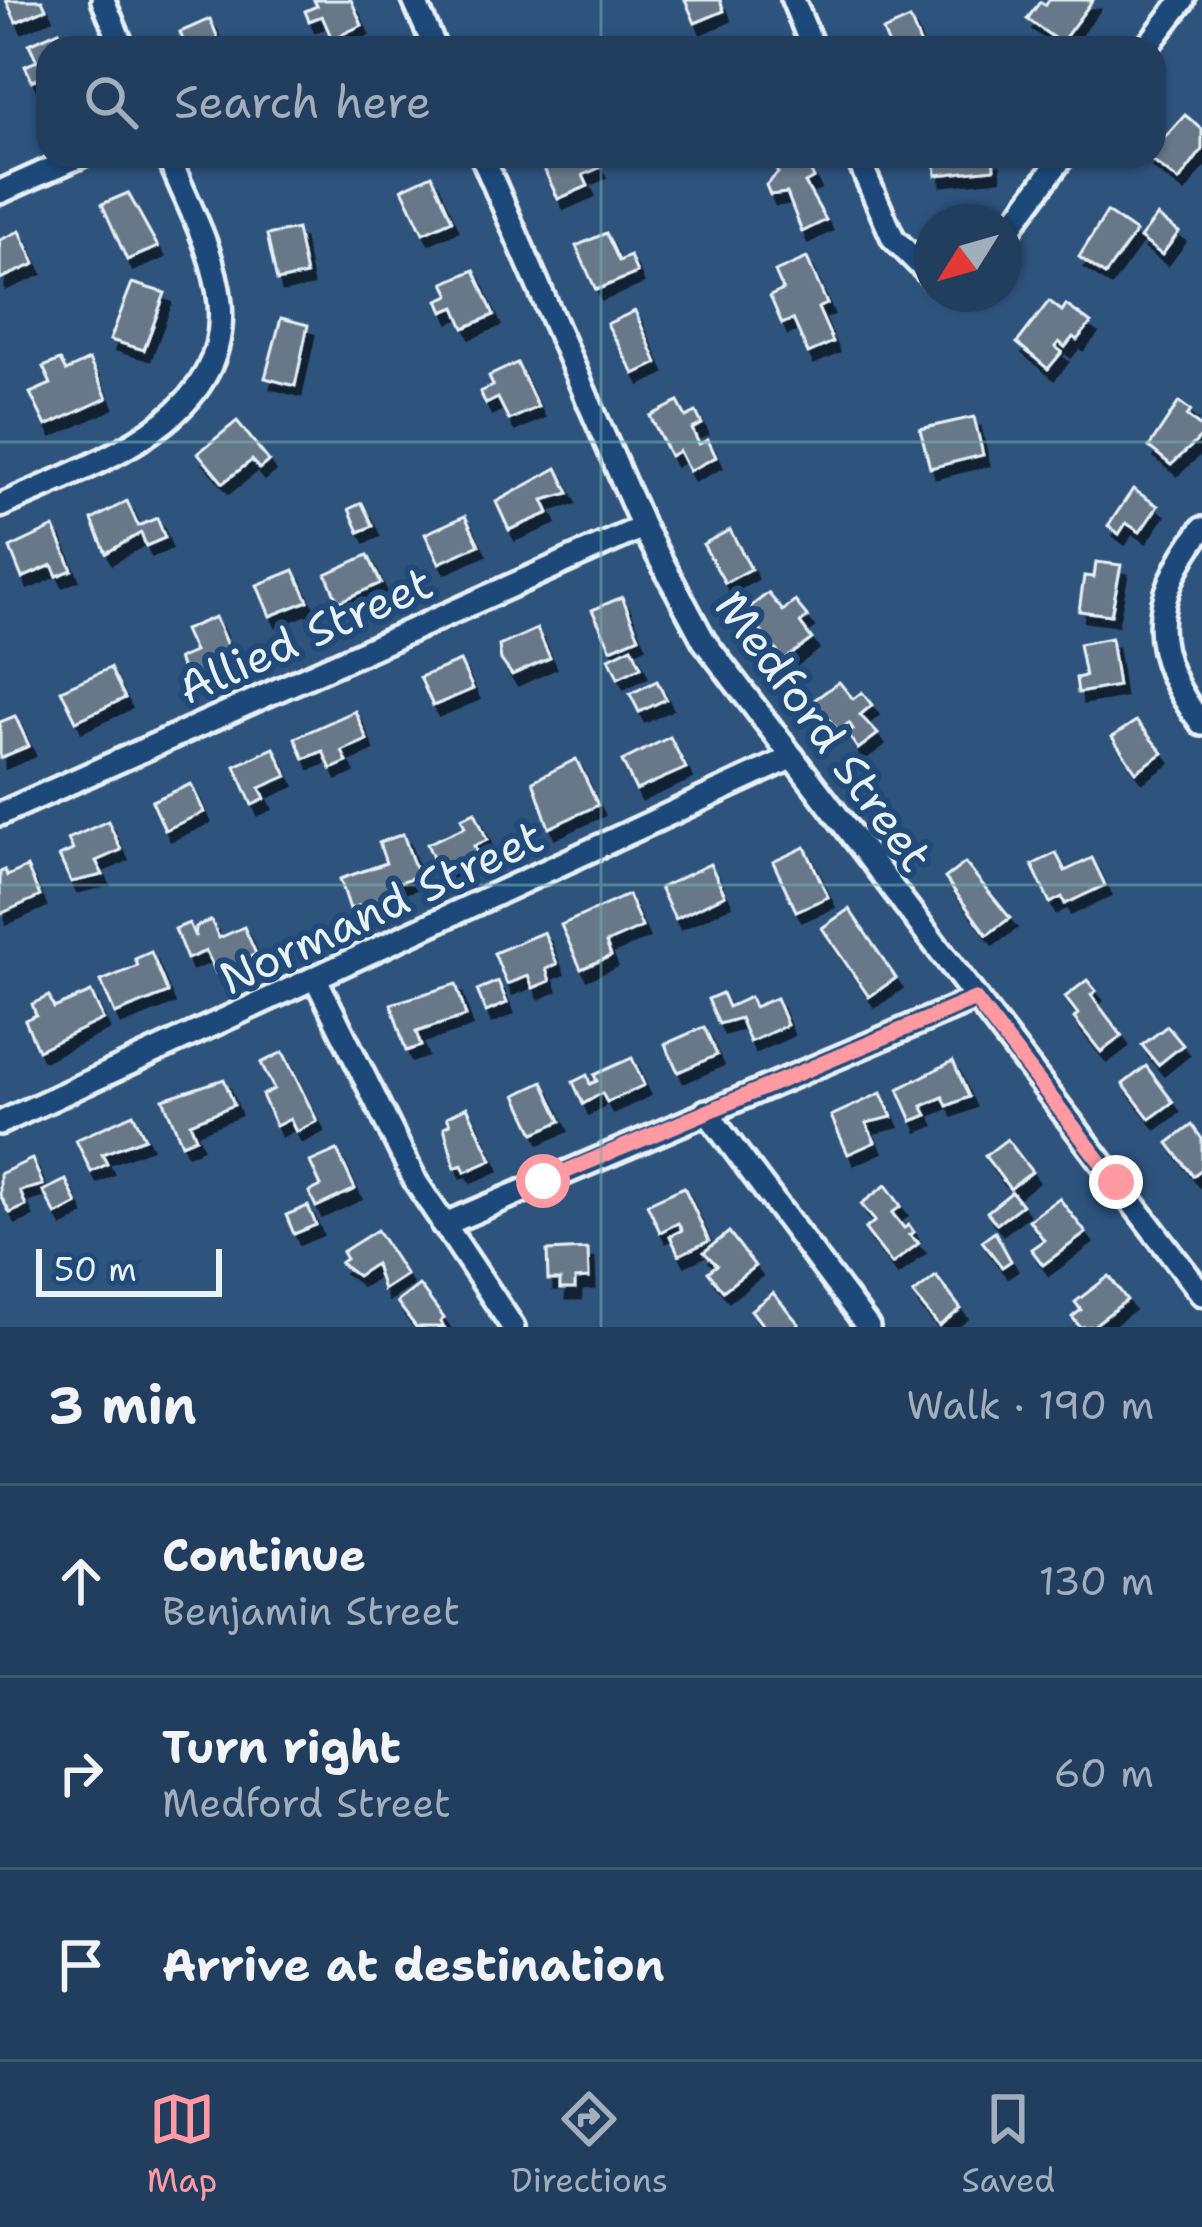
<!DOCTYPE html>
<meta charset="utf-8">
<style>
:root{--surface:#223e5e;--page:#2a4564;--text:#f1f3f6;--muted:#a2aebc;--line:#3f5773;--accent:#ff9aa2}
body{margin:0;font-family:"Shantell Sans",sans-serif;background:var(--page);color:var(--text)}
.compass{position:absolute;left:914px;top:204px;width:108px;height:108px;border-radius:50%;background:var(--surface);box-shadow:0 3px 9px #0004;rotate:233deg}
.scale{position:absolute;left:36px;bottom:30px;width:186px;box-sizing:border-box;padding-left:12px;border:6px solid #e8f1f8;border-top:0;font-size:33px;line-height:42px;white-space:nowrap;color:#e8f1f8;-webkit-text-stroke:9px #1f4a7a;paint-order:stroke}
.stop{position:absolute;width:36px;height:36px;margin:-27px;border:9px solid #ff9aa2;border-radius:50%;background:#fff}
.stop.end{background:#ff9aa2;border-color:#fff;box-shadow:0 3px 12px #0008}
.list{margin:0;padding:0;list-style:none}
h2{display:flex;justify-content:space-between;align-items:center;height:156px;margin:0;padding:0 48px;font-size:51px}
h2 small{font-size:39px;font-weight:400;color:var(--muted)}
.list li{display:grid;grid-template-columns:78px 1fr auto;gap:36px;align-items:center;box-sizing:border-box;height:192px;padding:0 48px;border-top:3px solid var(--line)}
.list b{display:block;font-size:45px;white-space:nowrap}
.list p{margin:0;font-size:39px;white-space:nowrap;color:var(--muted)}
.list em{font-size:39px;font-style:normal;color:var(--muted)}
.icon{flex:none;width:66px;height:66px;fill:none;stroke:currentColor;stroke-width:2;stroke-linecap:round;stroke-linejoin:round}
.map{position:relative;flex:none;width:1202px;height:1327px;overflow:hidden}
.search{position:absolute;background:var(--surface);box-shadow:0 3px 9px #0004;left:36px;right:36px;top:36px;height:132px;display:flex;align-items:center;gap:30px;box-sizing:border-box;padding:0 42px;border-radius:36px;color:var(--muted);font-size:45px}
.sheet{height:732px;background:var(--surface)}
nav{display:flex;justify-content:space-around;align-items:center;box-sizing:border-box;height:168px;border-top:3px solid var(--line);background:var(--surface);font-size:33px;color:var(--muted)}
nav a{display:grid;justify-items:center;gap:6px}
nav .on{color:var(--accent)}
.map>svg:first-child{display:block}
</style>
<div class="map">
<svg width="1202" height="1327" viewBox="0 0 1202 1327">
<defs>
<filter id="shadow"><feDropShadow dx="6" dy="10" stdDeviation="0" flood-color="#0009"/></filter>
</defs>
<rect width="100%" height="100%" fill="#2e537d"/>
<filter id="ink" filterUnits="userSpaceOnUse"><feTurbulence type="fractalNoise" baseFrequency=".00833" numOctaves="2"/><feDisplacementMap in="SourceGraphic" scale="24" xChannelSelector="R" yChannelSelector="G"/><feConvolveMatrix kernelMatrix="1 2 1 2 8 2 1 2 1" color-interpolation-filters="sRGB"/></filter>
<g filter="url(#ink)">
<g fill="#687888" stroke="#e8f1f8" stroke-width="3" filter="url(#shadow)">
<path d="M6,0H42L46,9L16,22Z"/>
<path d="M314,0H351L362,25L332,39L322,16L309,21L305,11L317,6Z"/>
<path d="M685,0H720L724,11L695,23Z"/>
<path d="M1049,0H1093L1061,43L1027,19L1040,2L1045,5Z"/>
<path d="M210,19L222,48H186L180,32Z"/>
<path d="M910,19L922,48H890L883,31Z"/>
<path d="M59,31L69,48H48V87L43,76L32,81L25,66L37,61L29,44Z"/>
<path d="M517,34L520,40L530,35L536,48H488Z"/>
<path d="M1185,115L1202,129V150L1179,181L1147,157Z"/>
<path d="M538,156H575L579,164L594,157L599,168L583,175L588,186L558,199Z"/>
<path d="M769,156H803L814,178L805,183L826,220L802,232L787,193L770,195L766,185L778,173Z"/>
<path d="M935,156H993L994,169L936,175Z"/>
<path d="M432,175L452,220L423,233L402,189Z"/>
<path d="M128,193L158,247L127,260L102,204Z"/>
<path d="M1107,212L1136,232L1105,275L1079,257Z"/>
<path d="M1157,216L1179,232L1162,255L1140,238Z"/>
<path d="M297,229L306,275L277,281L267,235Z"/>
<path d="M20,231L35,264L0,279V240Z"/>
<path d="M606,233L619,261L630,256L637,273L596,290L576,246Z"/>
<path d="M807,258L827,304L818,308L833,342L808,353L793,319L782,324L770,296L783,290L775,272Z"/>
<path d="M474,270L494,315L464,328L455,307L443,312L438,300L450,295L444,283Z"/>
<path d="M132,283L165,293L144,350L110,340Z"/>
<path d="M1049,301L1062,311L1066,305L1091,323L1077,340L1073,337L1065,347L1059,342L1055,347L1062,352L1048,369L1017,343Z"/>
<path d="M635,311L657,363L634,374L607,324Z"/>
<path d="M281,318L308,325L295,386L265,378Z"/>
<path d="M60,360L66,371L89,360L107,398L46,426L30,393L51,384L43,367Z"/>
<path d="M517,363L538,407L509,420L498,398L486,404L480,392L493,386L489,376Z"/>
<path d="M678,402L686,417L696,412L702,424L692,429L699,444L708,440L716,457L689,471L679,451L670,456L650,416Z"/>
<path d="M1179,402L1191,411L1187,416L1202,428V436L1171,465L1149,447Z"/>
<path d="M974,417L983,455L930,468L920,429Z"/>
<path d="M237,421L269,461L259,469L252,460L223,483L198,453Z"/>
<path d="M557,468L569,493L543,500L549,513L509,530L496,502Z"/>
<path d="M1133,489L1158,506L1140,532L1126,523L1119,534L1108,526Z"/>
<path d="M127,501L138,526L157,518L165,538L146,546L141,533L106,553L92,520Z"/>
<path d="M362,503L373,526L359,532L349,509Z"/>
<path d="M465,516L479,545L439,563L425,534Z"/>
<path d="M54,527L72,570L57,576L52,565L22,578L10,548Z"/>
<path d="M730,530L751,569L725,583L703,544Z"/>
<path d="M368,555L381,583L338,602L326,574Z"/>
<path d="M1096,562L1121,565L1111,615L1079,611L1084,576L1094,577Z"/>
<path d="M294,570L308,601L270,616L257,585Z"/>
<path d="M768,593L783,611L795,601L808,617L800,623L812,639L784,660L745,611Z"/>
<path d="M622,597L639,637L611,649L592,610Z"/>
<path d="M215,617L234,662L187,681L178,659L194,652L184,630Z"/>
<path d="M537,629L550,658L512,675L501,660L499,646Z"/>
<path d="M1111,638L1118,686L1078,693L1076,678L1085,676L1079,644Z"/>
<path d="M632,647L641,667L618,678L609,658Z"/>
<path d="M460,661L473,689L433,706L420,677Z"/>
<path d="M110,668L125,698L76,721L61,690Z"/>
<path d="M657,681L666,699L639,712L630,694Z"/>
<path d="M839,682L853,699L862,692L872,705L860,715L878,734L858,749L847,733L853,729L849,723L838,731L814,700Z"/>
<path d="M355,711L367,740L342,751L347,762L331,769L323,751L304,759L295,738Z"/>
<path d="M15,716L29,746L0,758V722Z"/>
<path d="M1136,721L1163,753L1136,772L1112,737Z"/>
<path d="M670,737L686,768L636,790L622,761Z"/>
<path d="M274,748L287,776L260,788L265,799L252,805L235,766Z"/>
<path d="M576,759L598,805L549,828L533,781Z"/>
<path d="M191,784L204,812L165,830L152,801Z"/>
<path d="M475,812L487,840L474,846L480,859L440,874L427,844L465,827L461,818Z"/>
<path d="M108,821L121,850L96,861L103,875L71,882L59,856L73,850L68,839Z"/>
<path d="M403,834L418,876L394,884L397,892L350,909L340,879L386,863L379,843Z"/>
<path d="M805,847L828,897L796,911L773,862Z"/>
<path d="M1056,853L1065,871L1092,858L1105,885L1065,904L1062,897L1050,903L1032,865Z"/>
<path d="M965,863L1010,918L987,935L945,878Z"/>
<path d="M710,864L725,895L675,919L660,888Z"/>
<path d="M27,867L40,896L0,914V872L5,870L7,876Z"/>
<path d="M628,895L642,927L606,943L611,956L581,969L561,925Z"/>
<path d="M849,909L896,978L869,997L822,928Z"/>
<path d="M211,920L219,938L244,927L256,954L216,973L206,951L187,959L175,929L189,923L195,937L196,927Z"/>
<path d="M544,932L557,964L546,969L550,981L533,988L528,976L507,984L494,953Z"/>
<path d="M151,952L168,993L115,1014L101,981L138,966L135,959Z"/>
<path d="M1087,980L1096,991L1091,995L1122,1036L1101,1052L1074,1018L1078,1014L1065,997Z"/>
<path d="M498,981L507,1003L486,1012L477,990Z"/>
<path d="M456,984L466,1016L416,1032L421,1046L406,1051L391,1004Z"/>
<path d="M91,992L103,1019L38,1050L25,1020L36,1015L32,1004L49,996L54,1008Z"/>
<path d="M722,993L728,1007L750,997L754,1007L776,998L787,1025L750,1042L740,1018L719,1024L708,999Z"/>
<path d="M1167,1026L1183,1045L1158,1065L1142,1045Z"/>
<path d="M704,1027L717,1055L678,1072L665,1044Z"/>
<path d="M283,1052L317,1121L296,1132L290,1119L276,1126L262,1095L274,1089L261,1063Z"/>
<path d="M632,1058L644,1085L607,1102L602,1093L583,1104L573,1082L587,1075L590,1084L597,1081L594,1075Z"/>
<path d="M953,1061L969,1097L947,1106L943,1097L922,1106L927,1115L912,1121L898,1089Z"/>
<path d="M1146,1066L1173,1102L1150,1119L1123,1084Z"/>
<path d="M224,1079L234,1105L190,1123L196,1138L182,1144L163,1099Z"/>
<path d="M543,1082L561,1121L534,1133L516,1095Z"/>
<path d="M881,1093L892,1117L866,1123L875,1142L848,1154L831,1116Z"/>
<path d="M467,1107L492,1160L465,1172L462,1165L455,1168L444,1127L450,1124L447,1117Z"/>
<path d="M133,1114L145,1138L102,1154L107,1164L91,1172L76,1140Z"/>
<path d="M1192,1125L1202,1139V1169L1193,1176L1168,1143Z"/>
<path d="M1007,1139L1032,1172L1010,1189L985,1156Z"/>
<path d="M337,1150L355,1189L316,1207L309,1192L321,1186L310,1162Z"/>
<path d="M32,1159L43,1185L20,1191L26,1206L10,1213L0,1195V1174Z"/>
<path d="M66,1180L77,1204L56,1215L43,1191Z"/>
<path d="M886,1185L901,1206L892,1213L904,1228L909,1225L914,1232L909,1235L919,1243L892,1264L865,1229L875,1221L861,1204Z"/>
<path d="M684,1187L709,1241L679,1255L670,1236L682,1230L678,1223L660,1232L647,1204Z"/>
<path d="M1012,1192L1022,1205L997,1224L987,1212Z"/>
<path d="M1059,1198L1086,1233L1043,1265L1031,1249L1044,1240L1029,1220Z"/>
<path d="M308,1206L316,1225L294,1234L286,1215Z"/>
<path d="M377,1230L406,1275L383,1290L375,1264L357,1276L340,1263L346,1259L342,1252Z"/>
<path d="M729,1232L755,1266L723,1291L708,1272L717,1265L704,1252Z"/>
<path d="M995,1232L1011,1261L1002,1267L982,1241Z"/>
<path d="M588,1249L589,1278L575,1279V1289H560V1280H548L547,1251Z"/>
<path d="M936,1276L961,1309L939,1326L913,1294Z"/>
<path d="M1109,1276L1127,1300L1093,1326L1080,1327L1072,1317L1081,1310L1075,1302Z"/>
<path d="M419,1285L444,1318L440,1322L444,1327H416L397,1302Z"/>
<path d="M773,1293L799,1324L795,1327H764L751,1310Z"/>
</g>
<g fill="none" stroke-linecap="round" stroke-linejoin="round">
<defs>
<g id="street">
<path d="M103,0L123,48"/>
<path d="M414,0L435,48"/>
<path d="M793,0L813,48"/>
<path d="M1146,48L1183,0"/>
<path d="M482,156L643,527L704,641L1202,1294"/>
<path d="M857,156L893,238L932,277"/>
<path d="M0,192L80,156"/>
<path d="M1004,236L1063,156"/>
<path d="M0,506C86,466 231,424 220,303C215,252 187,203 168,156"/>
<path d="M1202,529C1148,601 1147,653 1202,724"/>
<path d="M0,814L643,527"/>
<path d="M317,981L416,1182L513,1327"/>
<path d="M706,1111L868,1327"/>
<path d="M0,1123L793,757"/>
<path d="M443,1225L975,999"/>
</g>
</defs>
<use href="#street" stroke="#e8f1f8" stroke-width="30"/>
<use href="#street" stroke="#1f4a7a" stroke-width="21"/>
</g>
</g>
<g fill="none" stroke-linecap="round" stroke-linejoin="round" filter="url(#ink)">
<path stroke="#ff9aa2" stroke-width="15" d="M543,1181L975,999L1116,1182"/>
</g>
<path fill="none" stroke="#71adac" stroke-width="3" stroke-opacity="0.55" d="M601,0V48M601,156V1327M0,442H1202M0,885H1202"/>
<g text-anchor="middle" stroke-width="12" stroke-linejoin="round" paint-order="stroke">
<g font-size="45" fill="#e8f1f8" stroke="#1f4a7a">
<text transform="translate(305 635) rotate(-24)" y="16">Allied Street</text>
<text transform="translate(824 731) rotate(54)" y="16">Medford Street</text>
<text transform="translate(381 907) rotate(-25)" y="16">Normand Street</text>
</g>
</g>
</svg>
<svg class="compass" viewBox="-18 -18 36 36"><path d="M0-13l5 13h-10z" fill="#e53935"/><path d="M0 13l5-13h-10z" fill="#a2aebc"/></svg>
<div class="scale">50 m</div>
<div class="stop" style="left:543px;top:1181px"></div>
<div class="stop end" style="left:1116px;top:1182px"></div>
<div class="search"><svg class="icon" aria-label="search" viewBox="0 0 24 24"><circle cx="10" cy="10" r="6"/><path d="M15 15l6 6"/></svg>Search here</div>
</div>
<section class="sheet">
<h2>3 min<small>Walk · 190 m</small></h2>
<ul class="list">
<li><svg class="icon" aria-label="ahead" viewBox="0 0 24 24"><path d="M12 20V5M6 11l6-6 6 6"/></svg><div><b>Continue</b><p>Benjamin Street</p></div><em>130 m</em></li>
<li><svg class="icon" aria-label="right" viewBox="0 0 24 24"><path d="M7 20v-9h11M14 6l5 5-5 5"/></svg><div><b>Turn right</b><p>Medford Street</p></div><em>60 m</em></li>
<li><svg class="icon" aria-label="arrive" viewBox="0 0 24 24"><path d="M6 21V4h12l-3 4 3 4H6"/></svg><div><b>Arrive at destination</b></div></li>
</ul>
</section>
<nav>
<a class="on"><svg class="icon" aria-label="map" viewBox="0 0 24 24"><path d="M3 6l6-2 6 2 6-2v14l-6 2-6-2-6 2zM9 4v14M15 6v14"/></svg>Map</a>
<a><svg class="icon" aria-label="directions" viewBox="0 0 24 24"><path d="M12 3l9 9-9 9-9-9zM9 14v-3h6M13 9l2 2-2 2"/></svg>Directions</a>
<a><svg class="icon" aria-label="saved" viewBox="0 0 24 24"><path d="M7 4h10v16l-5-4-5 4z"/></svg>Saved</a>
</nav>
